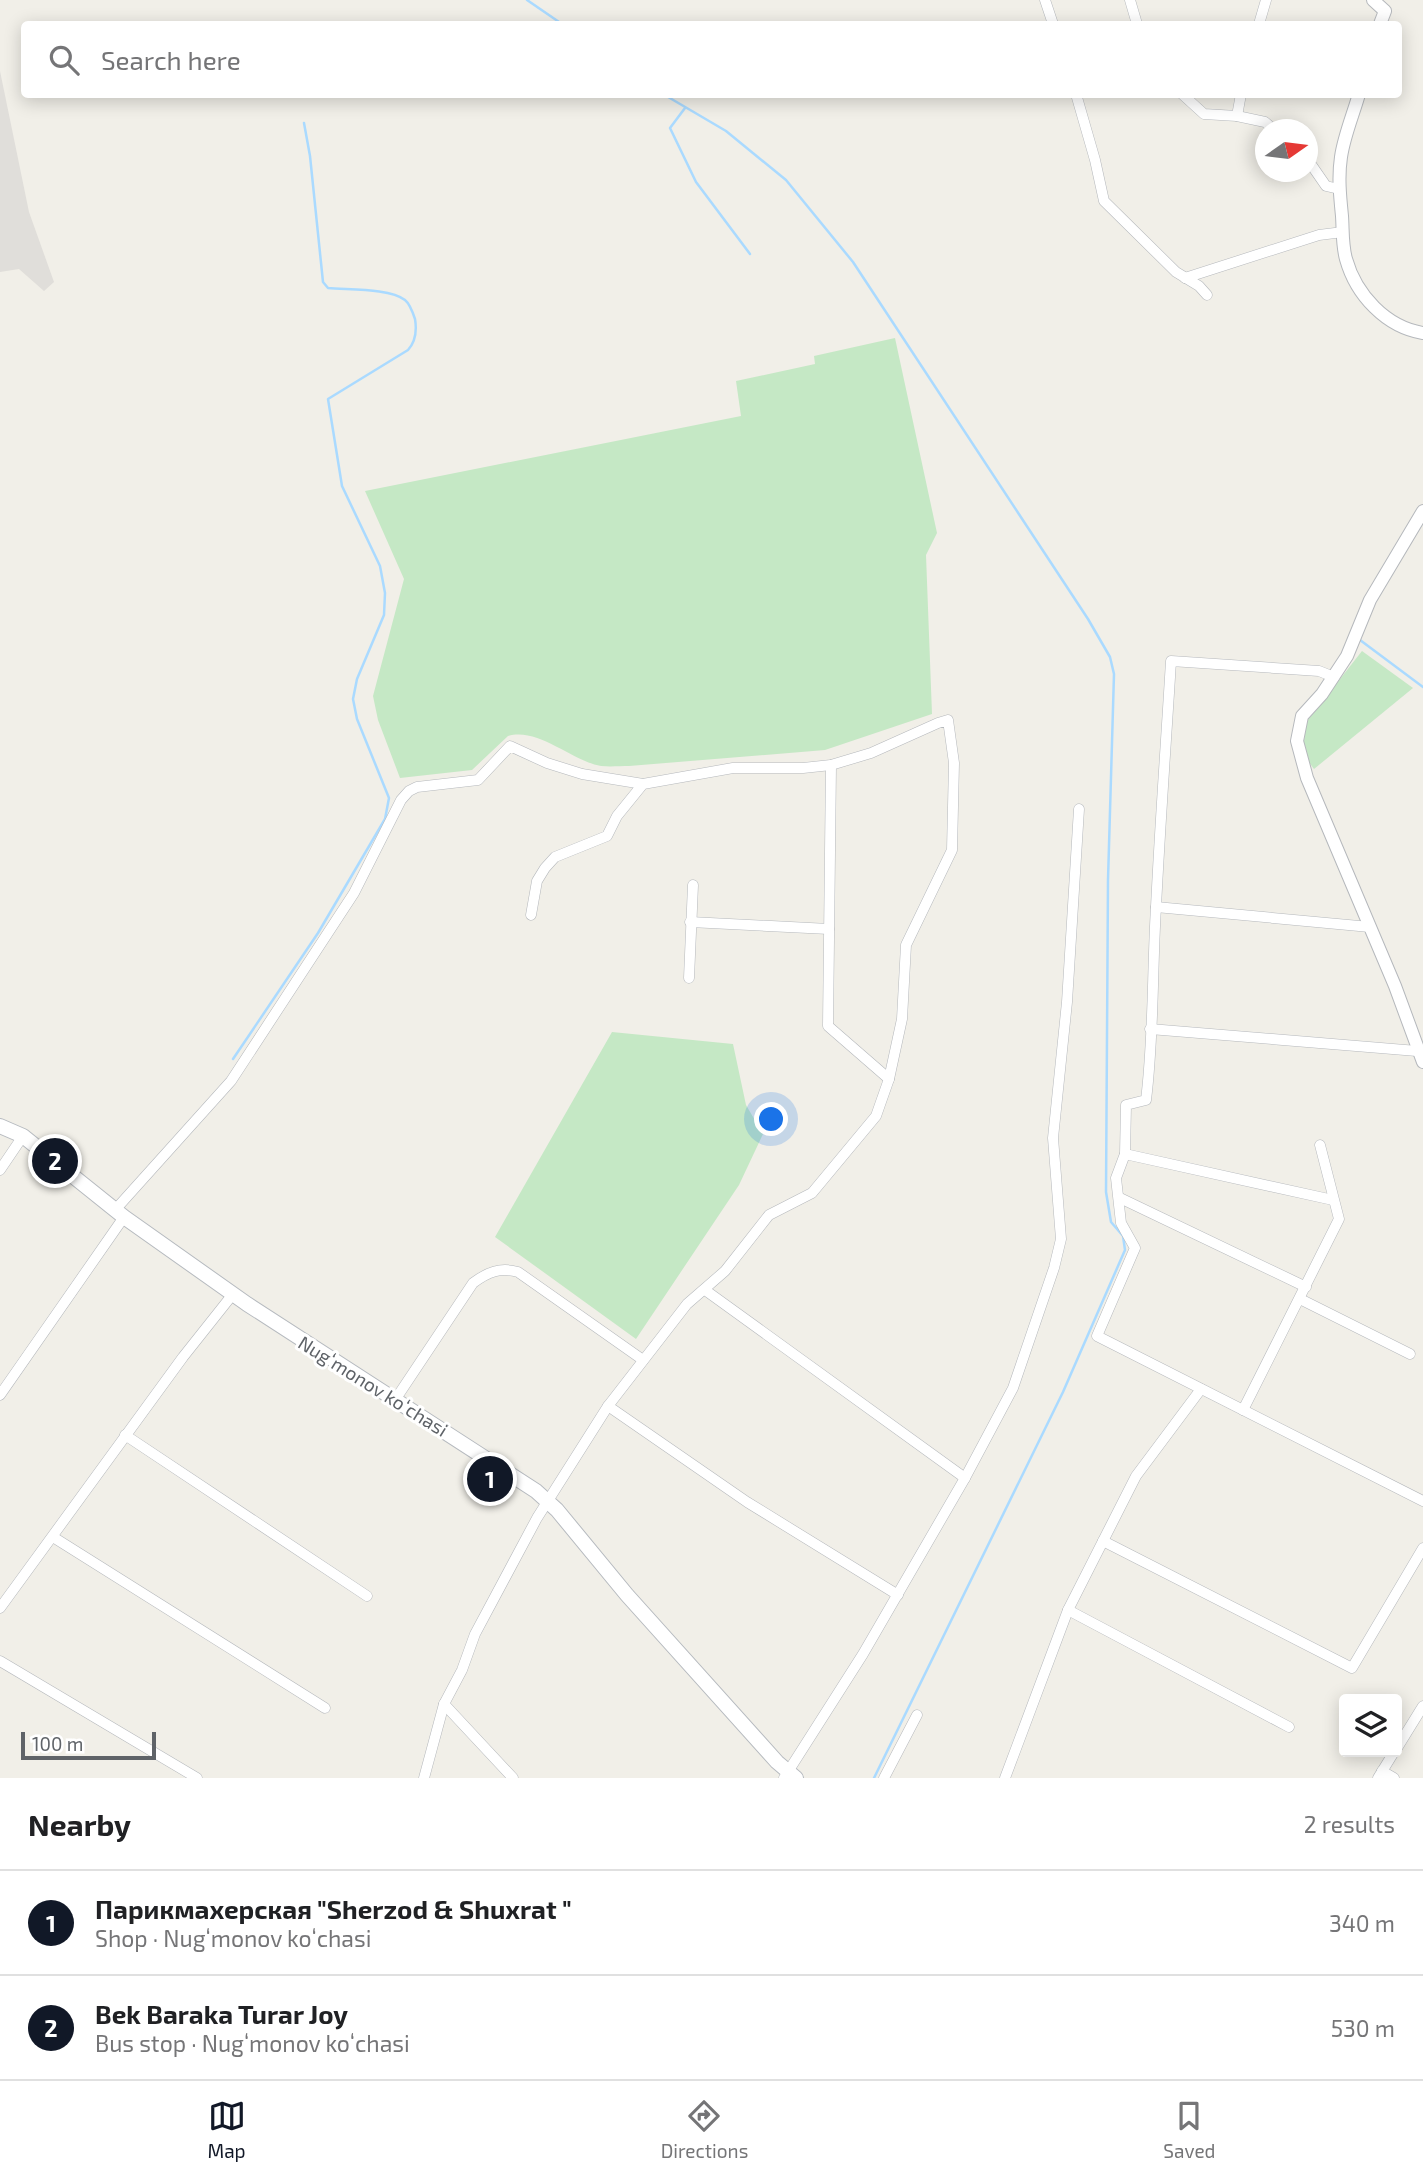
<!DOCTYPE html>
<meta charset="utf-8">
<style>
:root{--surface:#fff;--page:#f2f2f2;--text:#202124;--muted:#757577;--line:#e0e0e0;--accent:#111827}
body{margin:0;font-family:"Exo 2",sans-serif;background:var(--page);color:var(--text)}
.controls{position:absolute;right:21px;bottom:21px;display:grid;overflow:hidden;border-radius:7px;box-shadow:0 4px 18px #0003}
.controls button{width:63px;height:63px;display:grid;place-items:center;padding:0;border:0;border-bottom:2px solid var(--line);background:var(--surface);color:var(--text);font:35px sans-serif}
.compass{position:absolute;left:1255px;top:119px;width:63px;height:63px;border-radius:50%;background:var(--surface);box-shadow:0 4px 18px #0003;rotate:76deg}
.scale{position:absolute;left:21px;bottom:18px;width:135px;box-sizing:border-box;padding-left:7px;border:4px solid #5f6368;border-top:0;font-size:19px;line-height:24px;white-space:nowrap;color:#5f6368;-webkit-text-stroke:5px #fff;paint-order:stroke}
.you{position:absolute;left:772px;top:1120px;width:24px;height:24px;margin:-18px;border:5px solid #fff;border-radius:50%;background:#1a73e8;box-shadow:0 0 0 10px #1a73e833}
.badge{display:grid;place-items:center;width:46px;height:46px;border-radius:50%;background:var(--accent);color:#fff;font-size:23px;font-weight:700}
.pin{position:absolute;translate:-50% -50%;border:4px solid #fff;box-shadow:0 2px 7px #0006}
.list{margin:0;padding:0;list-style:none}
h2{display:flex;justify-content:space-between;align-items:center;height:91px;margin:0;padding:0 28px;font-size:30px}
h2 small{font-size:23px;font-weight:400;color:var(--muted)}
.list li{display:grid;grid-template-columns:46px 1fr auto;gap:21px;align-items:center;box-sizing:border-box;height:105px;padding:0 28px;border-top:2px solid var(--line)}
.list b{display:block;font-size:26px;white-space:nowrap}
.list p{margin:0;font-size:23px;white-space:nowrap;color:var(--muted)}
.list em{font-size:23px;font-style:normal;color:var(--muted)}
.icon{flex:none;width:38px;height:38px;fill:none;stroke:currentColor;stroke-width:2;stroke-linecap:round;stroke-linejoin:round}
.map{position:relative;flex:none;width:1423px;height:1778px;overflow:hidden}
.search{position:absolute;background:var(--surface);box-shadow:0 4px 18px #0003;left:21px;right:21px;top:21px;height:77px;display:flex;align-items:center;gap:18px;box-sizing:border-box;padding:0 24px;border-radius:7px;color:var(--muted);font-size:26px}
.sheet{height:301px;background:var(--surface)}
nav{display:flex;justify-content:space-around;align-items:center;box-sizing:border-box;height:98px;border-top:2px solid var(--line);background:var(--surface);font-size:19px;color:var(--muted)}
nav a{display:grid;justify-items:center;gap:4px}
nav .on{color:var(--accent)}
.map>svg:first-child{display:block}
</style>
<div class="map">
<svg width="1423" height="1778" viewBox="0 0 1423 1778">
<rect width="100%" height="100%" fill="#f1efe8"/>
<path fill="#e0deda" d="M0,71L29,212L54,282L44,291L19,269L0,272Z"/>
<g fill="#c5e8c5">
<path d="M895,338L937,533L926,555L932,714L825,750L629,766C620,766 610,767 601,766C572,761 538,727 508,736L472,770L400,778L378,720L373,696L404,579L365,491L741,416L736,381L815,364L814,356Z"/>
<path d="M1362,651L1413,688L1314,769L1302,753L1307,721Z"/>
<path d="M612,1032L733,1044L746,1105L763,1134L739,1185L636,1339L495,1237Z"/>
</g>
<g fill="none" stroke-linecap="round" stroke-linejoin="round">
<g stroke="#aadaff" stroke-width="2.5">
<path d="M527,0L562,24"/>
<path d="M663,94L726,131L786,180L853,262L1088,619L1110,657L1114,674L1108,880L1106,1192L1111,1222L1123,1236L1125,1250L1063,1392L874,1778"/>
<path d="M685,108L670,128L696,182L750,254"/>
<path d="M1360,640L1423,687"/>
<path d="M233,1059L318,933L385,819L389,798L357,719L353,699L357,679L384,615L385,593L380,566L342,486L328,399L408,350C416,341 417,331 415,319C413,313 410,304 405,300C390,288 348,290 328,288L323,282L310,156L304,123"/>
</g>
<defs>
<g id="minor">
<path d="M1045,0L1053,24"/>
<path d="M1130,0L1137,24"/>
<path d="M1259,24L1266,0"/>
<path d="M1076,94L1095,160L1104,201L1176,272L1199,286L1207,295"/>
<path d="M1182,94L1204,114L1237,116L1265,122L1274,130"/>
<path d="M1237,116L1241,94"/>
<path d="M1308,160L1326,186L1339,189"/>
<path d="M1185,278L1319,235L1343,232"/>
<path d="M1334,677L1319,671L1171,661C1166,743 1160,825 1156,907C1152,972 1154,1036 1146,1100L1126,1105L1125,1154L1116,1178L1121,1223L1135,1248L1097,1336L1423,1501"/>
<path d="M831,765L828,1026L889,1079"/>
<path d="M1156,907L1370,927"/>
<path d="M690,922L829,929"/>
<path d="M689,978L693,885"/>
<path d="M1150,1029L1417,1051"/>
<path d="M1125,1154L1333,1200"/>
<path d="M0,1170L23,1136"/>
<path d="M1120,1198L1306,1287"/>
<path d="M115,1210L231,1081L354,893L401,800L409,791L417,787L478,780L510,746L547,763L582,774L643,784"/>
<path d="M705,1290L965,1478"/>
<path d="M1300,1299L1410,1354"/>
<path d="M0,1395L124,1217"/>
<path d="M395,1400L473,1283C488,1272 500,1267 518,1272L643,1360"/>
<path d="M608,1406L747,1502L898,1595"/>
<path d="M1243,1410L1339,1219L1320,1145"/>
<path d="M125,1435L367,1596"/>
<path d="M53,1537L325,1708"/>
<path d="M1103,1541L1352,1668L1423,1548"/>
<path d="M0,1608L183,1357L233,1294"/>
<path d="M1068,1610L1289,1727"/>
<path d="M0,1661L197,1778"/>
<path d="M444,1704L513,1778"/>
<path d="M1397,1748L1423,1706"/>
<path d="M1382,1771L1394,1778"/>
<path d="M424,1778L444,1704L462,1670L475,1634L537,1518L608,1406L687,1304L725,1271L769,1215L812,1193L876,1116L889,1079L902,1019L906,945L952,850L954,763L948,720L938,723L871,753L831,765L803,768H733L643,784L617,816L607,836L555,857L545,868L537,881L531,915"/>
<path d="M784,1778L863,1654L965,1478L1013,1388L1054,1268L1061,1239L1053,1138L1067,1002L1079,809"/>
<path d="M884,1778L917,1715"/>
<path d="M1005,1778L1068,1610L1136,1476L1201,1389"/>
<path d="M1378,1778L1394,1752"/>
</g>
<g id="tertiary">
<path d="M1373,0L1385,11L1380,24"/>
<path d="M1359,94C1353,115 1344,136 1341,157C1338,177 1340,196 1342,216C1343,230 1342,245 1346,259C1356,295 1386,327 1423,333"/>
<path d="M1423,511L1370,600L1347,656L1322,694L1302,716L1297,741L1307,778L1395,986L1423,1062"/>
</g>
<path id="secondary" d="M0,1126L23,1136L124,1217L247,1304L536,1491L557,1510L627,1595L777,1762L796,1778"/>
</defs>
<use href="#minor" stroke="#b5b8bc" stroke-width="11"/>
<use href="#tertiary" stroke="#b5b8bc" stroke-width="14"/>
<use href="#secondary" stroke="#b6babf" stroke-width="16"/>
<use href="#minor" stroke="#fff" stroke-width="10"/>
<use href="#tertiary" stroke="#fff" stroke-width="12"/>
<use href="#secondary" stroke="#fff" stroke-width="14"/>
</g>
<g text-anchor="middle" stroke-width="6" stroke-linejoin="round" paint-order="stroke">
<g font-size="19" fill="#5f6368" stroke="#fff">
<text transform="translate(373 1386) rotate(32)" y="7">Nugʻmonov koʻchasi</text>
</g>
</g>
</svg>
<div class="controls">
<button><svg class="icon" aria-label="layers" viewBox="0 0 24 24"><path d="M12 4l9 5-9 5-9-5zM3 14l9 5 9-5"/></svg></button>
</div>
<svg class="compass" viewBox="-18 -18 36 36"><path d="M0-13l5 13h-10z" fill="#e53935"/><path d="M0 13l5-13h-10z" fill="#757577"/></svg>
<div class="scale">100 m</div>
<div class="you"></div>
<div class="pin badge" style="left:490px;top:1479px">1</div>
<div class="pin badge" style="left:55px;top:1161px">2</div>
<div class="search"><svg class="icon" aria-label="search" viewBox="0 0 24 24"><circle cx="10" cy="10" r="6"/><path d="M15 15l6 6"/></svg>Search here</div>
</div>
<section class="sheet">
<h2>Nearby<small>2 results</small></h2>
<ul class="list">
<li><span class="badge">1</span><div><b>Парикмахерская &quot;Sherzod &amp; Shuxrat &quot;</b><p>Shop · Nugʻmonov koʻchasi</p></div><em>340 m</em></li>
<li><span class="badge">2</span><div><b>Bek Baraka Turar Joy</b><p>Bus stop · Nugʻmonov koʻchasi</p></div><em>530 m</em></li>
</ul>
</section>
<nav>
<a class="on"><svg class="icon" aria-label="map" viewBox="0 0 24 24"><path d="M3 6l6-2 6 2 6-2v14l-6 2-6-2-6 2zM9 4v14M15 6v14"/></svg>Map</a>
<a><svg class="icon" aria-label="directions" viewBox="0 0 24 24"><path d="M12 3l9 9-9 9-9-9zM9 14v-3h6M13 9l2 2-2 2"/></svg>Directions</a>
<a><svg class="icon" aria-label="saved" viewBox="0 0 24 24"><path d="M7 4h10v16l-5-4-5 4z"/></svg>Saved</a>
</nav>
